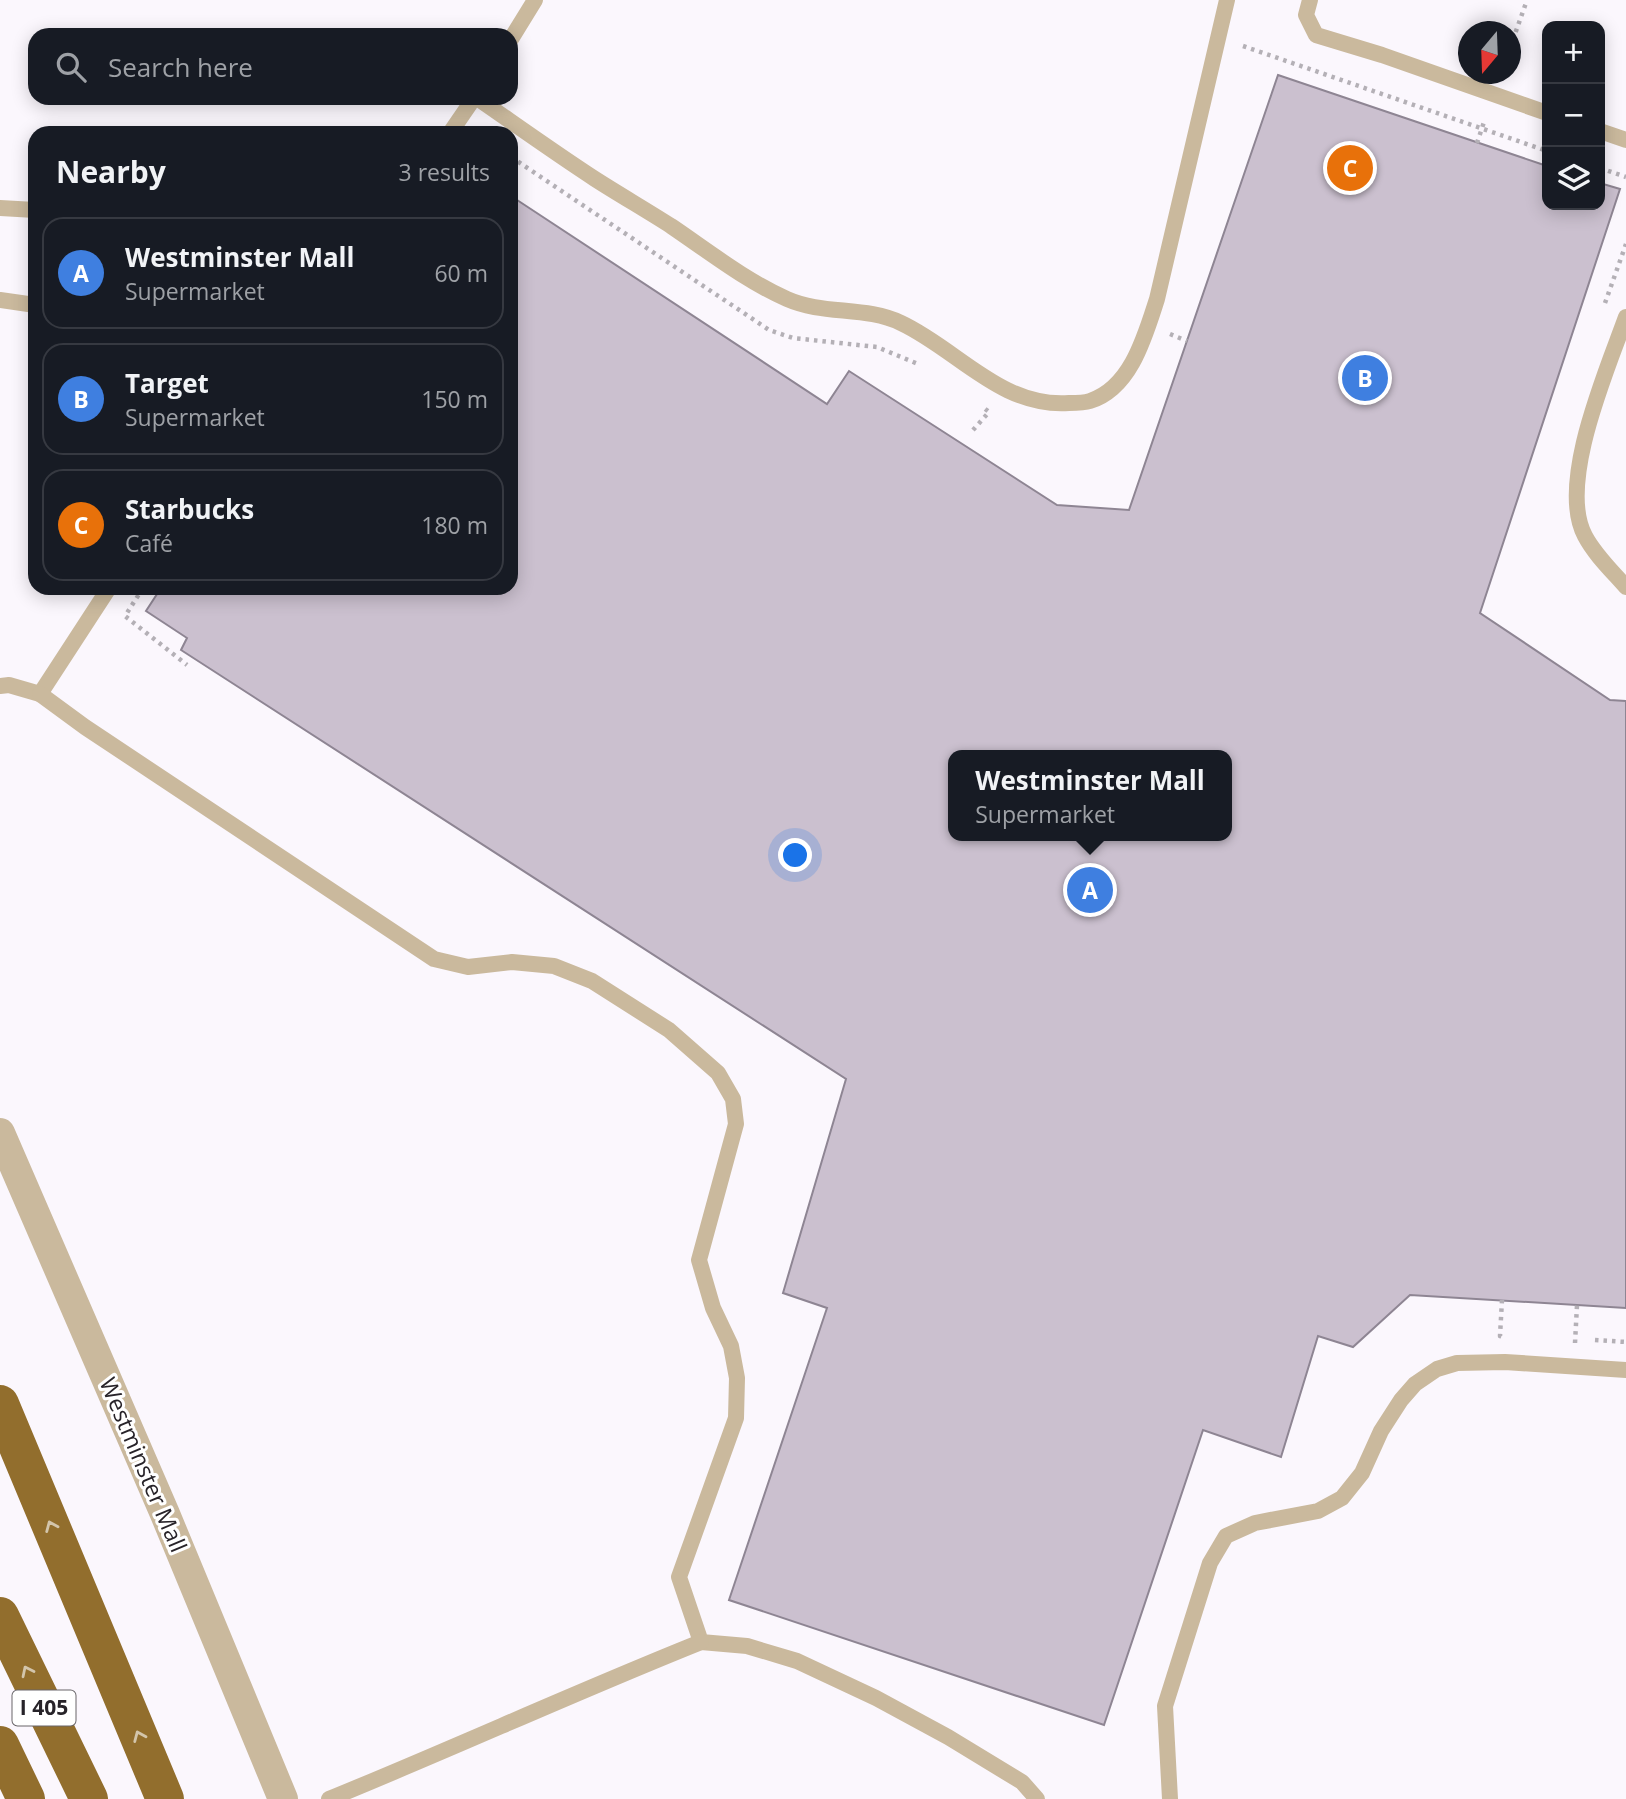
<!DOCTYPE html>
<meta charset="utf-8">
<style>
:root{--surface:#171b24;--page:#20242c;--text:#f1f3f6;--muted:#9ea1a6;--line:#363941;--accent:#db2777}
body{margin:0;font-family:"Open Sans",sans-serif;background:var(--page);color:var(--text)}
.controls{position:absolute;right:21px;top:21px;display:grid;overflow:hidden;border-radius:14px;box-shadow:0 4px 18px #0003}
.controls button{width:63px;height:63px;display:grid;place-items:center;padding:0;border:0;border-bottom:2px solid var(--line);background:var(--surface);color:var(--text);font:35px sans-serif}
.compass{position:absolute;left:1458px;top:21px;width:63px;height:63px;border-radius:50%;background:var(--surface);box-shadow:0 4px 18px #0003;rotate:199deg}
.you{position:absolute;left:796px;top:856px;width:24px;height:24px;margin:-18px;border:5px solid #fff;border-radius:50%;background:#1a73e8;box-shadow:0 0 0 10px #1a73e833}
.badge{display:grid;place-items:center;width:46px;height:46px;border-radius:50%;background:var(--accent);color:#fff;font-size:23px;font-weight:700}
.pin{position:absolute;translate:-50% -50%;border:4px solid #fff;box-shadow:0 2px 7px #0006}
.popup{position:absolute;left:948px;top:750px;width:284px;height:91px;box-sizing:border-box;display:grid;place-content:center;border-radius:14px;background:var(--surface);filter:drop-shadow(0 2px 5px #0005);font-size:23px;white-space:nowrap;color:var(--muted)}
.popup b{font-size:26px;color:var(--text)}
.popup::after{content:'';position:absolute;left:50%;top:100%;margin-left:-14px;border:14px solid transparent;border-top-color:var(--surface)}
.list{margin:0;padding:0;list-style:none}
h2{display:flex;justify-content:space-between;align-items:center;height:91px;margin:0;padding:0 28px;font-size:30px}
h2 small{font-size:23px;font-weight:400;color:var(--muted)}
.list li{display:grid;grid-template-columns:46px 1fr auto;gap:21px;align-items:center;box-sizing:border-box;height:112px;margin:0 14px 14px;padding:0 14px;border:2px solid var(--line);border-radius:21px}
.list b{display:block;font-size:26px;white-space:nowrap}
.list p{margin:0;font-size:23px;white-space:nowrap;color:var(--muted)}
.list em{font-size:23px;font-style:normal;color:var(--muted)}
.icon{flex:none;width:38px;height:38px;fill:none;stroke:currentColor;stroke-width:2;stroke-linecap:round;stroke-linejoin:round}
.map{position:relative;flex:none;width:1626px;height:1799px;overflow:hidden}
.search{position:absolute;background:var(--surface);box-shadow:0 4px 18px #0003;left:28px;top:28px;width:490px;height:77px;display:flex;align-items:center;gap:18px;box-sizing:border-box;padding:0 24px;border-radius:21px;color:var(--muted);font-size:26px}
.panel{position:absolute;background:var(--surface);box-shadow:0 4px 18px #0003;left:28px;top:126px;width:490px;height:469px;border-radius:21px}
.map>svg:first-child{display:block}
</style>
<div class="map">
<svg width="1626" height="1799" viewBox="0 0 1626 1799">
<rect width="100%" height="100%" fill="#fbf7fd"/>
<path fill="#cbc0cf" stroke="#8e8593" stroke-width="2" fill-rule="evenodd" d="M1278,75L1547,166V205H1600V183L1620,189L1480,613L1610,700L1626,701V1308L1410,1295L1353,1347L1318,1336L1281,1457L1203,1430L1104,1725L729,1600L827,1308L783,1293L846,1079L181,650L187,638L146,611L161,588H511V196L827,404L849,371L1057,505L1129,510ZM954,755H1226V836H954Z"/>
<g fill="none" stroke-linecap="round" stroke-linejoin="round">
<g stroke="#b4b0b6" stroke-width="4.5" stroke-dasharray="3.5 5" stroke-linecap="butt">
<path d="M1243,46L1547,151"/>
<path d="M1510,48L1527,0"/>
<path d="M1477,143L1485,119"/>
<path d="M511,157L769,330L793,338L877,347L918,364"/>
<path d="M1600,168L1626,177"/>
<path d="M1605,303L1626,244"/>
<path d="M1170,334L1187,341"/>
<path d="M973,430L989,412L984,408"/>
<path d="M143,588L125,616L187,665"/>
<path d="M1502,1300L1500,1336L1503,1337"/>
<path d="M1595,1340L1626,1342"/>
<path d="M1575,1343L1577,1305"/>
</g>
<g stroke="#cab99d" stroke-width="16">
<path d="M1310,0L1306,15L1316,35L1382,55L1547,113"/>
<path d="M511,39L535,0"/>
<path d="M477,98C516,125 555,153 595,179C620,195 646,210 671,226C708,251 746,281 787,299C823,315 866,306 901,323C957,349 1001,408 1069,403C1076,403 1084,403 1090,401C1131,388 1145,336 1157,299L1227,0"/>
<path d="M1600,131L1626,140"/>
<path d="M450,133L474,98"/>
<path d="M0,208L35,210"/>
<path d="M0,300L35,305"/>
<path d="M1626,317C1607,370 1557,484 1585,536C1595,555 1612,571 1626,587"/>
<path d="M0,686L9,685L40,694L109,588"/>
<path d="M40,694L85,727L434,959L468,967L512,962L554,966L592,981L669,1030L718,1073L733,1099L736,1124L699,1260L713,1308L731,1346L737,1378L736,1418L679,1577L701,1642L747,1646L797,1661L876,1698L948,1737L1022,1782L1037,1799"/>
<path d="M329,1799C454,1748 576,1692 701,1642"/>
<path d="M1170,1799L1165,1706L1210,1563L1226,1536L1255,1523L1318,1511L1342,1498L1362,1473L1381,1431L1401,1400L1415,1384L1437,1369L1457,1363L1505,1362L1626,1370"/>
</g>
<path stroke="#cab99d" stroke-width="30" d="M0,1133L165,1514L283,1799"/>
<g stroke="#926e2d" stroke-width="38">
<path d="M0,1404L165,1799"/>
<path d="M0,1616L89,1799"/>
<path d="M0,1745L26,1799"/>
</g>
</g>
<defs><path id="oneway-chevron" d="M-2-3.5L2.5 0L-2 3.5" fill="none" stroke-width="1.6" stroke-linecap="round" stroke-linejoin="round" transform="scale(1.75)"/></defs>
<g stroke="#d3c5ab">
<use href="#oneway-chevron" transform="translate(51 1526) rotate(-113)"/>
<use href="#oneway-chevron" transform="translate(27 1671) rotate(-116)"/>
<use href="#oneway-chevron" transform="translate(139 1736) rotate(-113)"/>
</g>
<g text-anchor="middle" stroke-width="6" stroke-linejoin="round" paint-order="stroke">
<rect fill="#fff" stroke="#686569" stroke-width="2" x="12.5" y="1690.5" width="63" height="35" rx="5"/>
<g font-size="21" font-weight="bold" fill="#272329">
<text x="44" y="1715">I 405</text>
</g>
<g font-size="23" fill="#272329" stroke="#fff">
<text transform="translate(143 1465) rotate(67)" y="8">Westminster Mall</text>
</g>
</g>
</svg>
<div class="controls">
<button>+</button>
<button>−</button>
<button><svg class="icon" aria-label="layers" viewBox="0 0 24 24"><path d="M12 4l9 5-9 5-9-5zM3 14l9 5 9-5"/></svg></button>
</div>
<svg class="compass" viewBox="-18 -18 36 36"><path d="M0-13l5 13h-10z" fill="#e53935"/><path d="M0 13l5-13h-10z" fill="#9ea1a6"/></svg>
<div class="you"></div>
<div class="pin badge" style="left:1090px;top:890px;background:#3f7fe0">A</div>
<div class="popup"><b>Westminster Mall</b>Supermarket</div>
<div class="pin badge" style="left:1365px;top:378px;background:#3f7fe0">B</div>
<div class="pin badge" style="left:1350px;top:168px;background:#e8710a">C</div>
<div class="search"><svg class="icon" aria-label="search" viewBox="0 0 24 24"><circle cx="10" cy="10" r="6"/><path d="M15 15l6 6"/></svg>Search here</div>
<section class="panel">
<h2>Nearby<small>3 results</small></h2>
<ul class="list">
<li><span class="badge" style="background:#3f7fe0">A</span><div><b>Westminster Mall</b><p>Supermarket</p></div><em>60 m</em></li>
<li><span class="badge" style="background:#3f7fe0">B</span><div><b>Target</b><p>Supermarket</p></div><em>150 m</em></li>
<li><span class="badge" style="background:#e8710a">C</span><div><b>Starbucks</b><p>Café</p></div><em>180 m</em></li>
</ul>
</section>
</div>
